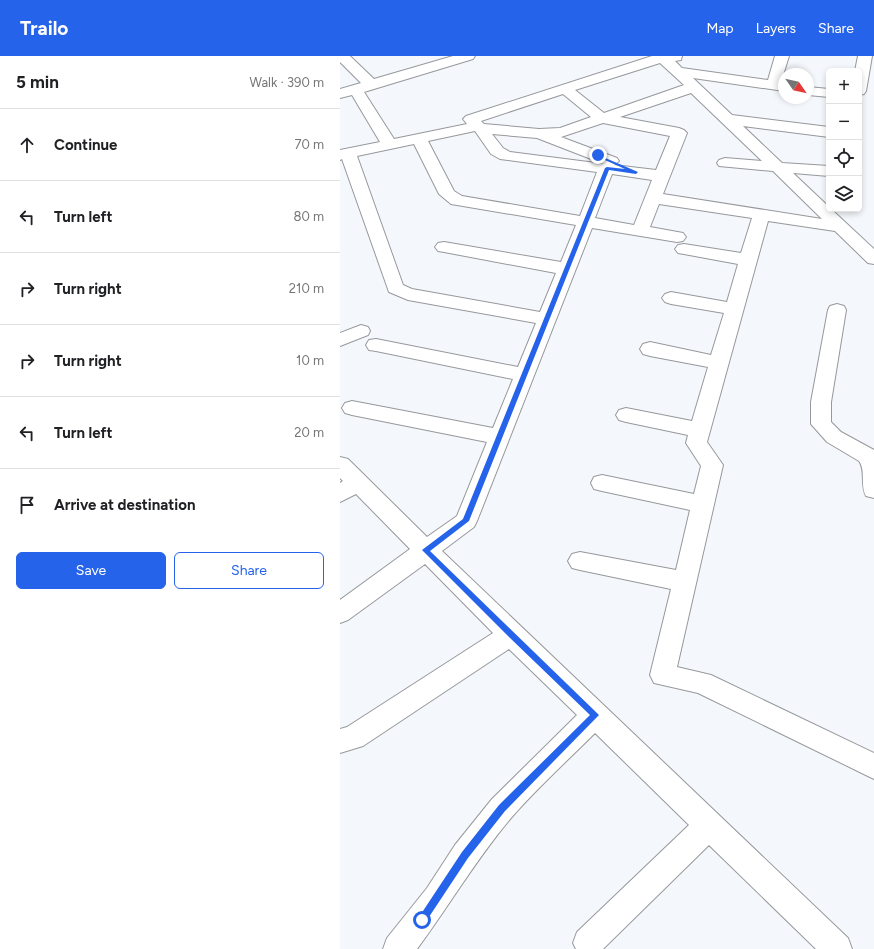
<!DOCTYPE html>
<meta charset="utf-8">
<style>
:root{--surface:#fff;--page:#f6f6f6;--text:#202124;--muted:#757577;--line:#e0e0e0;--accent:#2563eb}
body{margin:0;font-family:Figtree,sans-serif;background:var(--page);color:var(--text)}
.controls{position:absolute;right:12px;top:12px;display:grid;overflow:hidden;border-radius:6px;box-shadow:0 2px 6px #0003}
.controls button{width:36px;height:36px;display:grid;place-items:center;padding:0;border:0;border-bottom:1px solid var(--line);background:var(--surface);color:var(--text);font:20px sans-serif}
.compass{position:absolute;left:438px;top:12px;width:36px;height:36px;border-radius:50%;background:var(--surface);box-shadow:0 2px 6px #0003;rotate:124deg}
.stop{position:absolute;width:12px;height:12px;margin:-9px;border:3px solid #2563eb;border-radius:50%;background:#fff}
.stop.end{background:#2563eb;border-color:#fff;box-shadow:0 1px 4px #0008}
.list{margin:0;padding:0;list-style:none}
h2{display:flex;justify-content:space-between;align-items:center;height:52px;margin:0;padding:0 16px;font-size:17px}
h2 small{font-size:13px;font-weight:400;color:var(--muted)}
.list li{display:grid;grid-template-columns:26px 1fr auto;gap:12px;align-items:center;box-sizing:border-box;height:72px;padding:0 16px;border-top:1px solid var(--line)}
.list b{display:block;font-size:15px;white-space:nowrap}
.list em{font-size:13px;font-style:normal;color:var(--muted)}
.actions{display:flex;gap:8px;padding:12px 16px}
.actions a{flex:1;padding:9px 0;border:1px solid var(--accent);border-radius:6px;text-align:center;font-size:14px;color:var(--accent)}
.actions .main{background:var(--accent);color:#fff}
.icon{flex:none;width:22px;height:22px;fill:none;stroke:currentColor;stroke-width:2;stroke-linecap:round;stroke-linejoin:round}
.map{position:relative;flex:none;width:534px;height:893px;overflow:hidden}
header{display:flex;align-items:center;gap:24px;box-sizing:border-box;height:56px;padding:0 20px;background:var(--accent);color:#fff}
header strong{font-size:19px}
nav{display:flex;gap:22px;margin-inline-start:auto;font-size:14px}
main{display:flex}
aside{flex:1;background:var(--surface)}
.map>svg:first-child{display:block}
</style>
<header>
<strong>Trailo</strong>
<nav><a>Map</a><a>Layers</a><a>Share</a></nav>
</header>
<main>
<aside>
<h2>5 min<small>Walk · 390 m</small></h2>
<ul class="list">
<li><svg class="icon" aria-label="ahead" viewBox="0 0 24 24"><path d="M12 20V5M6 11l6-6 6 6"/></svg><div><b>Continue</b></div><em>70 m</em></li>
<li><svg class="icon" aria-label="left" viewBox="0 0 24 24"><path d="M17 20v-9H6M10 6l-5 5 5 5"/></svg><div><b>Turn left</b></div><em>80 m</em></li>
<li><svg class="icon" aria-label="right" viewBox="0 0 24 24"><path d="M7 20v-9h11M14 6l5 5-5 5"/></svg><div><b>Turn right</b></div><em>210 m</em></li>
<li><svg class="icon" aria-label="right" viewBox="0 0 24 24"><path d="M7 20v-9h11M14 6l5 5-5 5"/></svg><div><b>Turn right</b></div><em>10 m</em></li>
<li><svg class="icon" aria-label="left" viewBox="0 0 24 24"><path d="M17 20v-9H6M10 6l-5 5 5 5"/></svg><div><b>Turn left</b></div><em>20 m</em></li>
<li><svg class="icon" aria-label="arrive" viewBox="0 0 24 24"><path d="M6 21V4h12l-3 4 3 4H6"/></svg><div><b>Arrive at destination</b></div></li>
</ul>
<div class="actions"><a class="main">Save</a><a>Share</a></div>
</aside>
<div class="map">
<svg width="534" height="893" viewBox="0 0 534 893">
<rect width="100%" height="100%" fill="#f4f7fb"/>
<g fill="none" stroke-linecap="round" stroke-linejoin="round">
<defs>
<g id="minor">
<path d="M0,0H10L34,23L113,0H135L133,3L24,36L54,83L127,68L123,63L126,60L312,0H342L341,4L335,5L342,12L428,24L435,0H449L441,26L444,27V35L353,22L392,59L489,71V81L403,70L442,107L489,110V120L453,117L489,151V153H491L534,193V208L528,207L495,175L428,165L367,386L383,409L337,611L371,619L534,697V723L358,637L314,627L310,619L331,533L240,514L232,512L228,505L232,498L240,496L336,514L350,454L262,435L254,433L251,427L254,421L262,419L354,438L361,410L346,387L348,379L286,366L279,364L276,359L279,354L286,352L352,365L368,311L310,300L303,298L300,293L303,288L310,286L371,299L384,257L331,248L325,246L322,242L325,238L331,236L387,246L398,208L344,198L338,197L335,193L338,189L344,188L401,197L412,162L319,148L310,171L343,177L346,181L343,185L337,186L252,172L137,465L134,471L102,495L508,882L512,893H476L369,789L263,893H236L233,887L237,876L349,769L255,677C227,705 197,732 171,762C136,803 109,850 77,893H43L47,882L87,832L115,789L152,743L237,659L169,593L23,690L0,697V673L7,671L153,577L85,508L8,564L0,567V544L70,493L16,438L0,446V427L3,425L0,422V401L8,403L87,481L117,460L147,386L12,359L5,357L2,352L5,347L12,345L153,372L173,323L36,295L29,294L26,289L29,284L36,283L178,311L196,267L68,244L49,236L2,103L0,104V94L40,86L12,39L0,42V33L21,27L0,6ZM320,7L344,29L264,57L235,34ZM351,37L422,105L385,102L379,104L377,107L379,110L433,115L482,163L323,138L347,77L344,74L339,72L280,61ZM223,38L251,61L220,72L199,73L144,68L141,65ZM263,67L330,80L316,114L274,109L279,105L277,102L221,81ZM135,75L151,98L160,103L257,116L240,160L122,140L114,135L88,85ZM152,78L197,82L264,108L170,96L163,92ZM74,88L99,138L111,148L236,169L221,206L104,186L98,187L95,191L98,195L104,196L216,217L200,256L72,233L63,229L17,100ZM272,118L312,124L294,169L255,162Z"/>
<path d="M518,0H532L526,35L524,38L519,39V15H515Z"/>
<path d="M468,31L489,33V41L468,39Z"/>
<path d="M497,248L504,250L506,254L491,346V366L501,376L534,394V442L526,440C520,429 526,414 519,405L487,386L471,368V346L488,254L490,250Z"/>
<path d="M21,269L28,271L30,275L28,279L0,290V277Z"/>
</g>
</defs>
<use href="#minor" stroke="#96989c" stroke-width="2"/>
<use href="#minor" fill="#fff" fill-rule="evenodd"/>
</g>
<path fill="#2563eb" d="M256,98L298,116L296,118L269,114L129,465L90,495L259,659L165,755L128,802L85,867L82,868L77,864L79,861L122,796L159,749L250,659L169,581L82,494L123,463L265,112L267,111L285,113L256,100Z"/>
</svg>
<div class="controls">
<button>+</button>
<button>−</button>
<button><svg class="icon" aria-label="locate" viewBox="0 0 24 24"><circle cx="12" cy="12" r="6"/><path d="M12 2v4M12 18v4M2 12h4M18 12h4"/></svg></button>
<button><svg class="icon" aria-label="layers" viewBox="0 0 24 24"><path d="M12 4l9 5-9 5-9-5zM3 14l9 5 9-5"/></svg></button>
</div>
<svg class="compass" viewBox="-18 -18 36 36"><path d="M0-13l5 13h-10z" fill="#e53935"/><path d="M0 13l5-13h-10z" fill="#757577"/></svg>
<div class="stop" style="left:82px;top:864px"></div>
<div class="stop end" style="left:258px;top:99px"></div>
</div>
</main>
